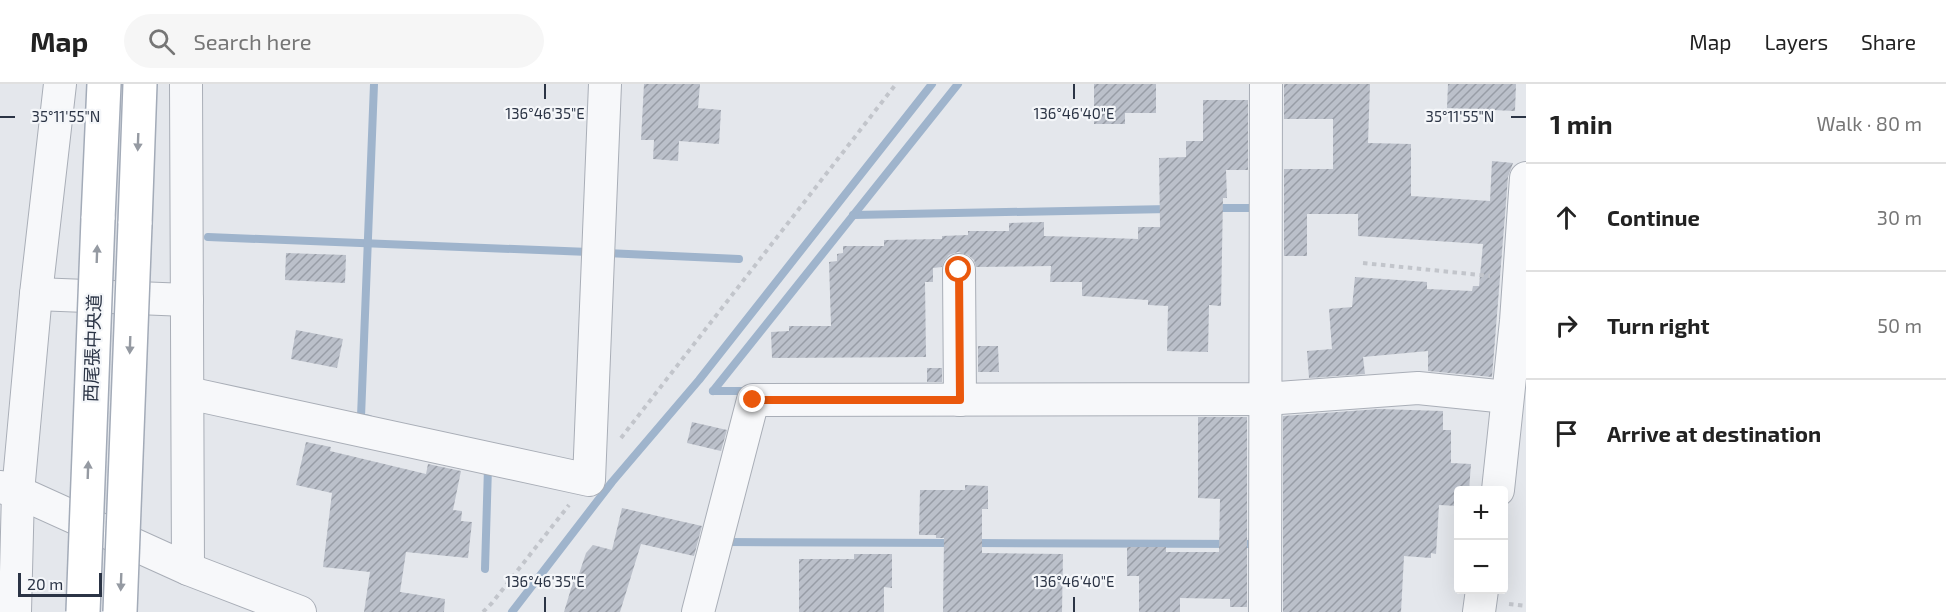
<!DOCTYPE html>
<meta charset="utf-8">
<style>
:root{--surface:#fff;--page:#f6f6f6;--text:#222;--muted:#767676;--line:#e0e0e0}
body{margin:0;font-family:"Exo 2","Noto Sans JP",sans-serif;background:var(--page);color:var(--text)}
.controls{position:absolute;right:18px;bottom:18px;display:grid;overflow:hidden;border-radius:6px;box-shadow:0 6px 24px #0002}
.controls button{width:54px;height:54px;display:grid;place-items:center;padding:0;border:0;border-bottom:2px solid var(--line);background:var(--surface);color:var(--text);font:30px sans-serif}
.scale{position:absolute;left:18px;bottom:15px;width:84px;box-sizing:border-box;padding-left:6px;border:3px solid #2b3445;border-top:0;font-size:16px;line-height:21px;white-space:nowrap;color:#2b3445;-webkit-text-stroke:4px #f4f6f9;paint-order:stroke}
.stop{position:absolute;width:18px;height:18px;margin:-14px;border:4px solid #ea580c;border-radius:50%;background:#fff}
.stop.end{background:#ea580c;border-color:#fff;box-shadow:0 2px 6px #0008}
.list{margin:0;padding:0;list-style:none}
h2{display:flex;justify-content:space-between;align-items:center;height:78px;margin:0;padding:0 24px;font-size:26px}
h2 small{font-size:20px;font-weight:400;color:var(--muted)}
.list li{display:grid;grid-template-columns:39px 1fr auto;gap:18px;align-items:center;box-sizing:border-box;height:108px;padding:0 24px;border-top:2px solid var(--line)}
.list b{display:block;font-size:22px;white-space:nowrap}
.list em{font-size:20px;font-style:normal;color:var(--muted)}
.icon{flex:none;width:33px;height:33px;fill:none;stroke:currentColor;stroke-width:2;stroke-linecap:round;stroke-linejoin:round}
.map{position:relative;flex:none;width:1526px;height:528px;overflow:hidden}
header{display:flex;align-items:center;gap:36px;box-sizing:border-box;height:84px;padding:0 30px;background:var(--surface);border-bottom:2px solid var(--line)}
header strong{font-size:28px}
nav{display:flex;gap:33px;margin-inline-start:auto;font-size:21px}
.search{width:420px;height:54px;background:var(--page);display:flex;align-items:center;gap:15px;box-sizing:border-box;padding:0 21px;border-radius:33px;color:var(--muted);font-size:22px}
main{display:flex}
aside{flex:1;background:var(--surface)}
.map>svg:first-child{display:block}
</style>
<header>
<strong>Map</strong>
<div class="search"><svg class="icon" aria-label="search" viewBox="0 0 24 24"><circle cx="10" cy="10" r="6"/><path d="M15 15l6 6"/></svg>Search here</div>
<nav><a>Map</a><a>Layers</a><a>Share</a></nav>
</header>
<main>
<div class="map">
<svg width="1526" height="528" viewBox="0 0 1526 528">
<defs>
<pattern id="building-hatch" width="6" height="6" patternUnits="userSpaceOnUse" patternTransform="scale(1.5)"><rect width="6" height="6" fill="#bbc0ca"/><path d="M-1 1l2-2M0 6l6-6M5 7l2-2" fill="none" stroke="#989da6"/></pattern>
</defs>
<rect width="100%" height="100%" fill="#e4e7ec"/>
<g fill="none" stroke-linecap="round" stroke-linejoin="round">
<g stroke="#9fb4cc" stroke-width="8">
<path d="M1212,124H1251"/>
<path d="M853,131L1169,125"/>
<path d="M208,153L589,168"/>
<path d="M606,169L739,175"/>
<path d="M713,307L958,0"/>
<path d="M713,307H751"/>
<path d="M369,335L361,333L374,0"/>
<path d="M727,458L954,459"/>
<path d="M973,459L1254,460"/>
<path d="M485,485L488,383"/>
<path d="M512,528L612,398L699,296L932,0"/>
</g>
</g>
<g fill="url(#building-hatch)">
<path d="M644,0H700L698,24L721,26L719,60L679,57L678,77L653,75L654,56H641Z"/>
<path d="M1094,0H1156V29H1125V40H1094Z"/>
<path d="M1284,0H1370L1368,59L1411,60V112L1490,117L1492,77L1513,79L1508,93L1492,293L1428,287V267L1363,273L1365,290L1309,294L1307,267L1332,265L1329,225L1352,223L1355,193L1427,198V205L1472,207L1473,202H1479L1483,160L1358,152V130H1307V172H1284V85H1333V35H1284Z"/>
<path d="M1448,0H1516L1515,27L1447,24Z"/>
<path d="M1203,16H1248V86H1226L1227,114H1223L1221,222L1209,221L1208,268L1167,267L1168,222L1148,221V216L1082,212V198H1050L1051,182L976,183L974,176L968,171L958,168L949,171L944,177L942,183L933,184V198H925L926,273L772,274L771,248L789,247V242H831L829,178L837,177V170L843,169V162H884V156L942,155V152L968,151V147H1009V139L1044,138V152L1081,153L1138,155V143H1160L1159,74L1186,73V57H1203Z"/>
<path d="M286,169L346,171L345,199L285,196Z"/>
<path d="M296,246L343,255L337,284L291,275Z"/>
<path d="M978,262H998L999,288H978Z"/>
<rect x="927" y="284" width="15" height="14"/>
<path d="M1379,325L1443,327V346H1451V379L1471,380L1469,406H1458V422L1439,421L1436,470L1431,469V474L1404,472L1401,528H1283V332Z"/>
<path d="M1198,333H1247V523H1230V515L1180,514V528H1139V492H1127V463H1166V468H1219L1220,415L1198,414Z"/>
<path d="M692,338L727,346L721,367L687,359Z"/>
<path d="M306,358L331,363L330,367L426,390L428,380L461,387L453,426L462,427L461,437L472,438L468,474L406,468L400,508L445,515L444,528H364L370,488L323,483L332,409L296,401Z"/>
<path d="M965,401L988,402V425H982V469L1063,470L1062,528H943L944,454H936V451H919L920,406H965Z"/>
<path d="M622,424L702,442L694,472L641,460L620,528H564L573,498L576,499L586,469L593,461L612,466Z"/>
<path d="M854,470H892V504L884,503V528H799V475H854Z"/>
</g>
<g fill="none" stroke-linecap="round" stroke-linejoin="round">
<defs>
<g id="minor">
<path d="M186,0L188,485"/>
<path d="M959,186L960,316"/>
<path d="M36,210L187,216"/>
<path d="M188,309L589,396L605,0"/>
<path d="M1,403L18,408L188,485L300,528"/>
<path d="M1498,406L1516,237L1526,94"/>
<path d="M15,528L18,408L36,210L60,0"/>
<path d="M698,528L753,316L1265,315L1418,304L1507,313"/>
<path d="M1265,528L1266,0"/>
<path d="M1479,528L1482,506"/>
</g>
<g id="major">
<path d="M98,135L104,0"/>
<path d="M135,140L140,0"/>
</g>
</defs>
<use href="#minor" stroke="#a9aeb7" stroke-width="34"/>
<use href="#major" stroke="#a3abb8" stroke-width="36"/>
<g stroke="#c2c5cb" stroke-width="4" stroke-dasharray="4.5 4.5" stroke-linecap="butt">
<path d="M1363,179L1490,192"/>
<path d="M621,354L896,0"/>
<path d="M1509,520L1526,522"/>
<path d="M483,528L492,519L569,421"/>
</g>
<use href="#minor" stroke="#f7f8fa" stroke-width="32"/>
<use href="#major" stroke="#fff" stroke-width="33"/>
<defs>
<g id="major-bridge">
<path d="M83,528L98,135"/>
<path d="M120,528L135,140"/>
</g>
</defs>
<use href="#major-bridge" stroke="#a3abb8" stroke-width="36" stroke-linecap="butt"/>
<use href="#major-bridge" stroke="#fff" stroke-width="33"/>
</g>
<defs><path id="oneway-solid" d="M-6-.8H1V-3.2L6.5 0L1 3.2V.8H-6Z" transform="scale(1.5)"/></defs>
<g fill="#959aa2">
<use href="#oneway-solid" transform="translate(138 58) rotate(92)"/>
<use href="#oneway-solid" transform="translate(97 170) rotate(-88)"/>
<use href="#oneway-solid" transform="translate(130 261) rotate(92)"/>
<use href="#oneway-solid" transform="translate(88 386) rotate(-88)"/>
<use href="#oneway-solid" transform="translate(121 498) rotate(92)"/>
</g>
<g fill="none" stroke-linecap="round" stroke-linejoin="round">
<path stroke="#ea580c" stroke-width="8" d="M753,316H960L959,186"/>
</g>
<path fill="none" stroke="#2b3445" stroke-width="2" d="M545,0V15M1074,0V15M0,33H15M1511,33H1526M545,513V528M1074,513V528"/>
<g text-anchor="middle" stroke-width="4.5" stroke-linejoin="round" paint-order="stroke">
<g font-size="18" fill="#2b3445" stroke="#f4f6f9">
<text transform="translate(93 264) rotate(-88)" y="6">西尾張中央道</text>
</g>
</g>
<g font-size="15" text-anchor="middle" fill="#2b3445" stroke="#f4f6f9" stroke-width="4.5" stroke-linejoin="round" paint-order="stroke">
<text x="545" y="35">136°46'35"E</text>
<text x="1074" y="35">136°46'40"E</text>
<text x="66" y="38">35°11'55"N</text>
<text x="1460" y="38">35°11'55"N</text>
<text x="545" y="503">136°46'35"E</text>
<text x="1074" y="503">136°46'40"E</text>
</g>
</svg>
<div class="controls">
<button>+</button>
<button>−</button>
</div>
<div class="scale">20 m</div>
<div class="stop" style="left:959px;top:186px"></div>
<div class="stop end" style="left:753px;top:316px"></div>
</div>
<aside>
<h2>1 min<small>Walk · 80 m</small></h2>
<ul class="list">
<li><svg class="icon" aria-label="ahead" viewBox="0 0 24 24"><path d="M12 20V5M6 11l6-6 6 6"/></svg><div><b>Continue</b></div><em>30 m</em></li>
<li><svg class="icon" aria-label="right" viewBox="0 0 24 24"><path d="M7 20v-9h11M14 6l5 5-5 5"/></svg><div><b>Turn right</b></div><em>50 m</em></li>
<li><svg class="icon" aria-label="arrive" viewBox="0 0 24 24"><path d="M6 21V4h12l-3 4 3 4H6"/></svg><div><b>Arrive at destination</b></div></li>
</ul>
</aside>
</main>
